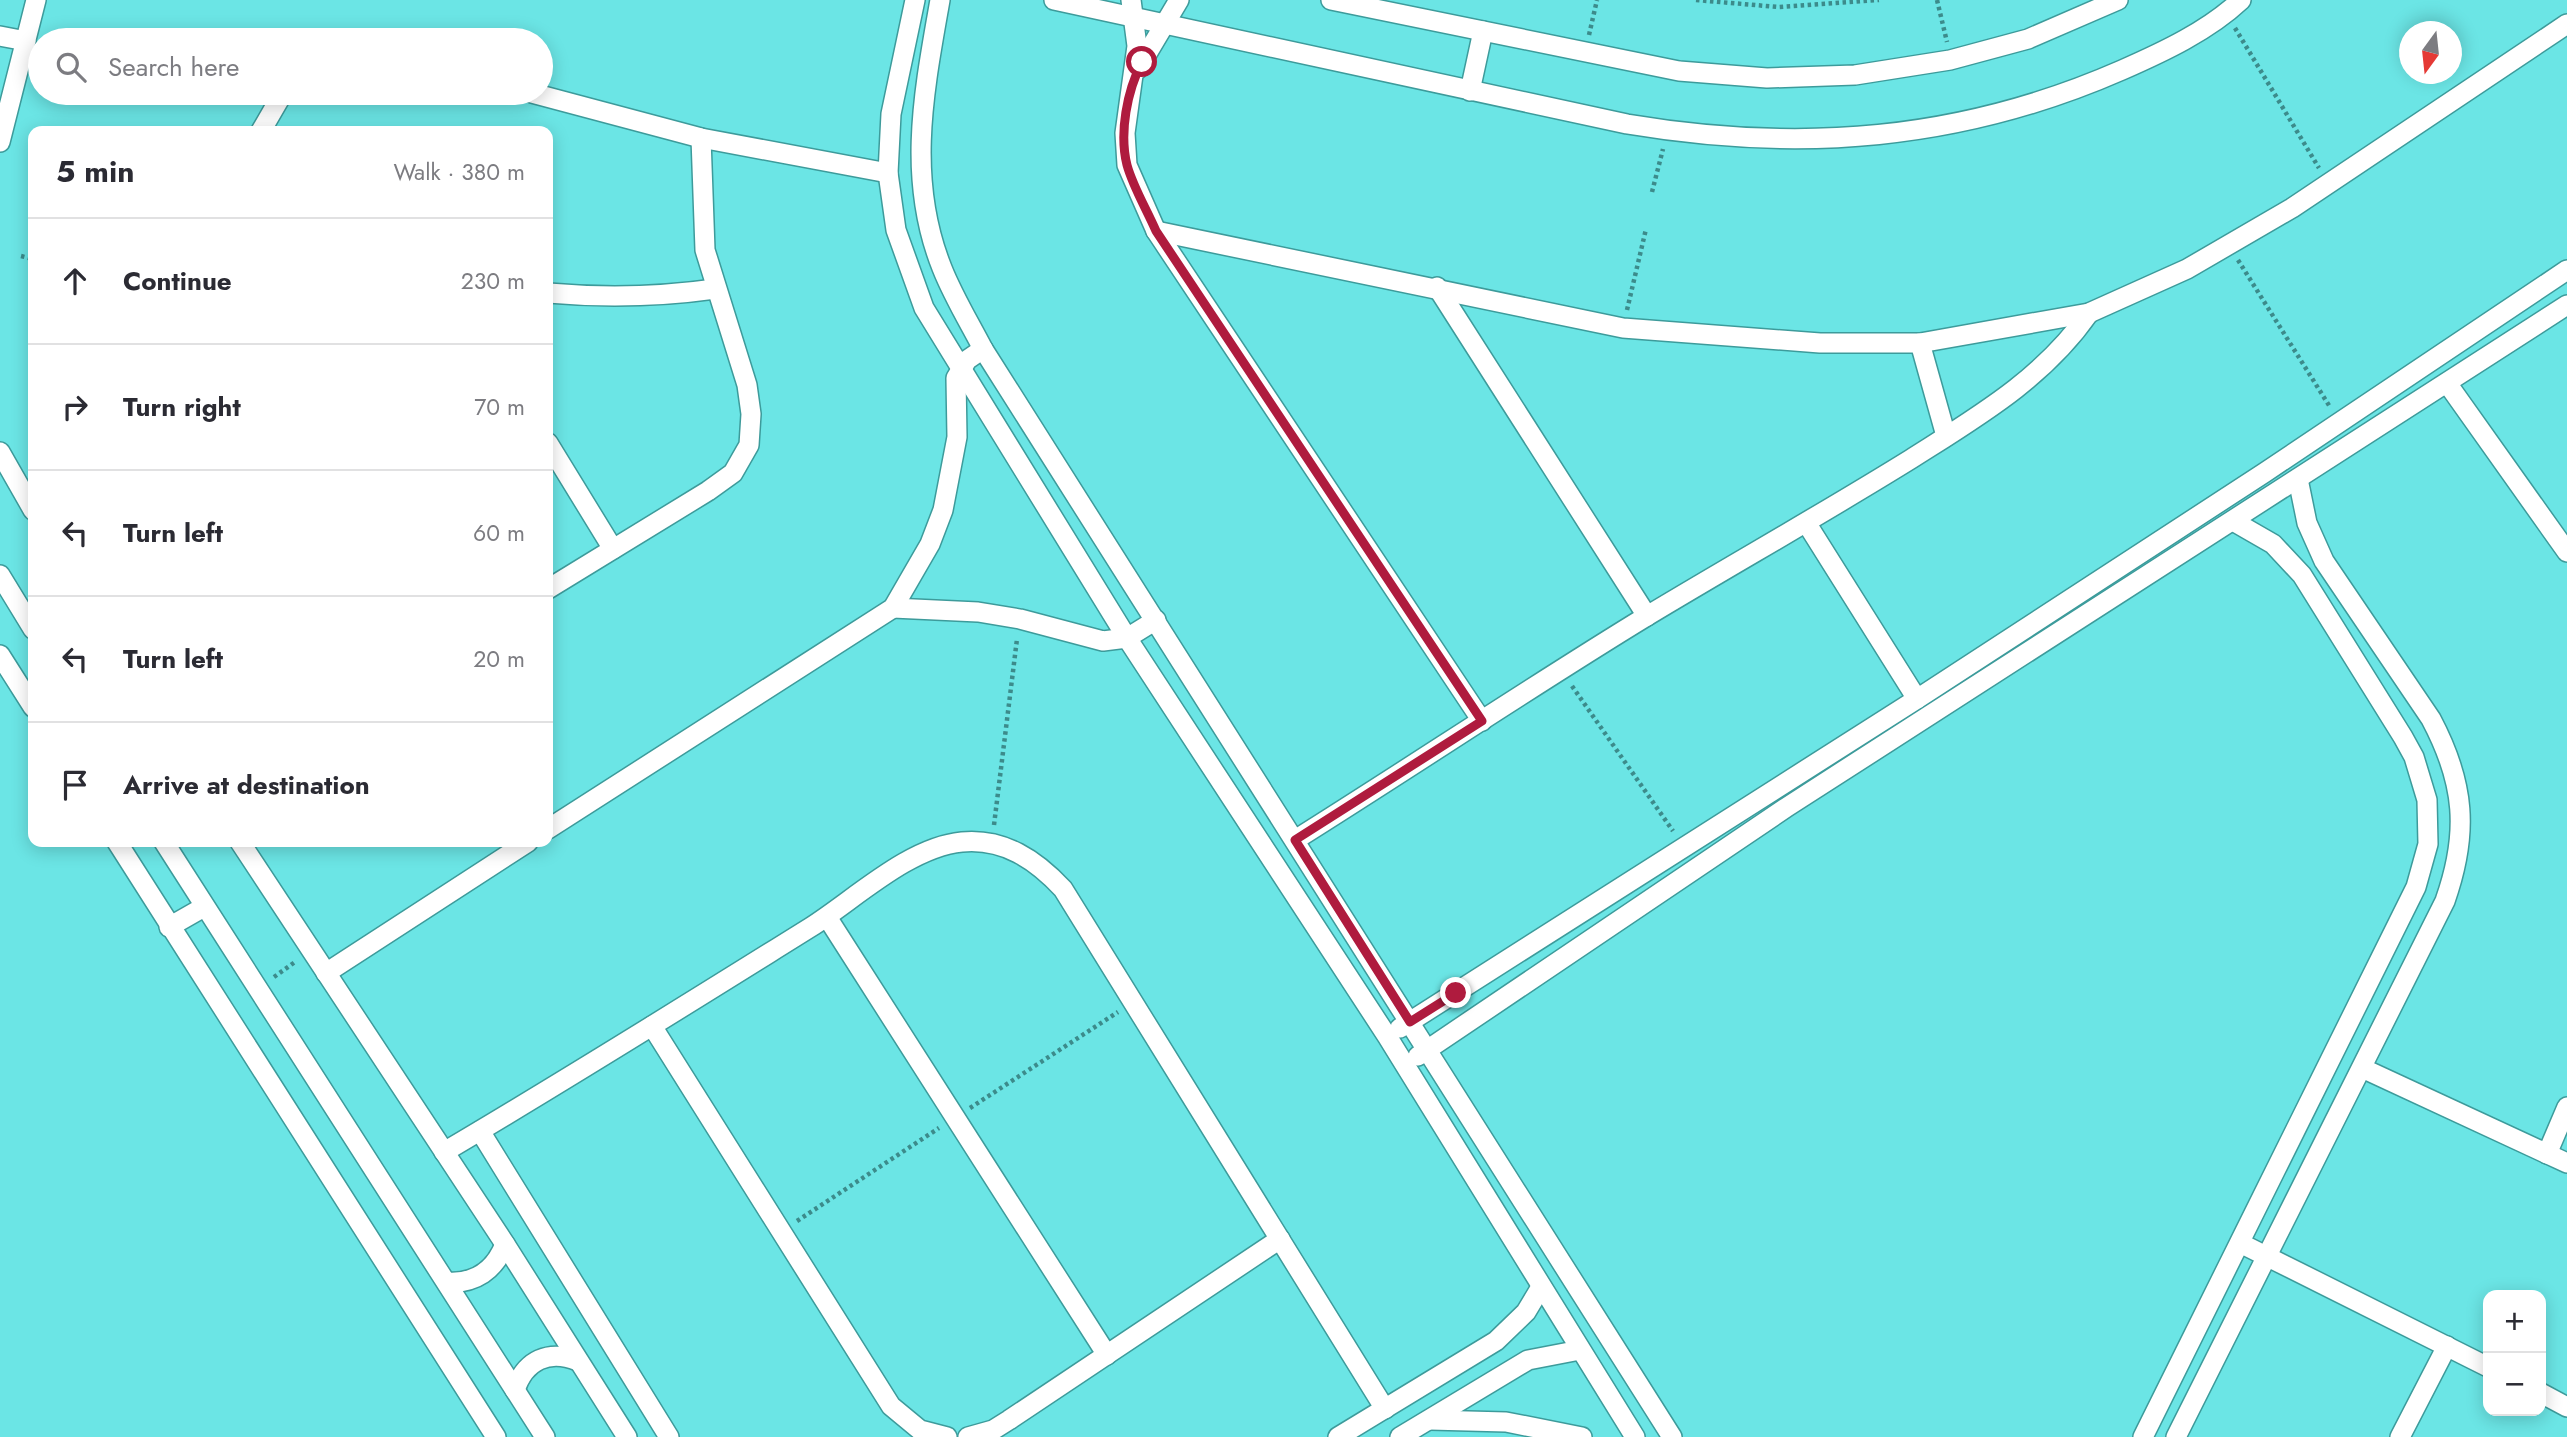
<!DOCTYPE html>
<meta charset="utf-8">
<style>
:root{--surface:#fff;--page:#f2f2f3;--text:#2b2b33;--muted:#7c7c81;--line:#e1e1e2}
body{margin:0;font-family:Jost,sans-serif;background:var(--page);color:var(--text)}
.controls{position:absolute;right:21px;bottom:21px;display:grid;overflow:hidden;border-radius:14px;box-shadow:0 4px 18px #0003}
.controls button{width:63px;height:63px;display:grid;place-items:center;padding:0;border:0;border-bottom:2px solid var(--line);background:var(--surface);color:var(--text);font:35px sans-serif}
.compass{position:absolute;left:2399px;top:21px;width:63px;height:63px;border-radius:50%;background:var(--surface);box-shadow:0 4px 18px #0003;rotate:195deg}
.stop{position:absolute;width:21px;height:21px;margin:-16px;border:5px solid #af1b3e;border-radius:50%;background:#fff}
.stop.end{background:#af1b3e;border-color:#fff;box-shadow:0 2px 7px #0008}
.list{margin:0;padding:0;list-style:none}
h2{display:flex;justify-content:space-between;align-items:center;height:91px;margin:0;padding:0 28px;font-size:30px}
h2 small{font-size:23px;font-weight:400;color:var(--muted)}
.list li{display:grid;grid-template-columns:46px 1fr auto;gap:21px;align-items:center;box-sizing:border-box;height:126px;padding:0 28px;border-top:2px solid var(--line)}
.list b{display:block;font-size:26px;white-space:nowrap}
.list em{font-size:23px;font-style:normal;color:var(--muted)}
.icon{flex:none;width:38px;height:38px;fill:none;stroke:currentColor;stroke-width:2;stroke-linecap:round;stroke-linejoin:round}
.map{position:relative;flex:none;width:2567px;height:1437px;overflow:hidden}
.search{position:absolute;background:var(--surface);box-shadow:0 4px 18px #0003;left:28px;top:28px;width:525px;height:77px;display:flex;align-items:center;gap:18px;box-sizing:border-box;padding:0 24px;border-radius:38px;color:var(--muted);font-size:26px}
.panel{position:absolute;background:var(--surface);box-shadow:0 4px 18px #0003;left:28px;top:126px;width:525px;height:721px;border-radius:14px}
.map>svg:first-child{display:block}
</style>
<div class="map">
<svg width="2567" height="1437" viewBox="0 0 2567 1437">
<rect width="100%" height="100%" fill="#6be5e5"/>
<g fill="none" stroke-linecap="round" stroke-linejoin="round">
<defs>
<g id="minor">
<path d="M915,0L891,114L888,173L896,230L924,308L1127,638L1387,1036L1635,1437"/>
<path d="M940,0C924,91 906,178 942,268C953,296 969,322 983,349L1672,1437"/>
<path d="M1054,0L1627,124C1800,153 1960,141 2122,70C2163,52 2208,31 2241,0"/>
<path d="M1131,0L1137,46L1125,133L1127,165L1156,231L1482,721"/>
<path d="M1331,0L1679,71L1767,78L1855,75L1950,60L2028,39L2118,0"/>
<path d="M0,36L26,41"/>
<path d="M1138,69L1179,0"/>
<path d="M1470,91L1483,31"/>
<path d="M532,93L701,138L888,173"/>
<path d="M261,131L283,93"/>
<path d="M0,142L36,0"/>
<path d="M1156,231L1623,328L1820,343H1920L2089,313L2187,269L2292,208L2567,24"/>
<path d="M1437,287L1647,616"/>
<path d="M548,293C605,298 658,297 715,289"/>
<path d="M1920,343L1946,436"/>
<path d="M2447,383L2567,552"/>
<path d="M548,443L613,549"/>
<path d="M0,452L33,510"/>
<path d="M1807,524L1917,699"/>
<path d="M0,575L33,629"/>
<path d="M548,589L708,491L733,473L749,445L751,414L747,385L705,250L701,138"/>
<path d="M893,608L978,612L1020,619L1103,641L1127,638L1156,620"/>
<path d="M0,655L33,707"/>
<path d="M548,829L893,608L930,544L943,510L957,437L956,378L967,360L983,349"/>
<path d="M1295,840C1413,766 1529,688 1647,616C1735,563 1824,513 1911,459C1977,417 2043,379 2089,313"/>
<path d="M117,842L496,1437"/>
<path d="M164,842L545,1437"/>
<path d="M240,842L505,1244L627,1437"/>
<path d="M827,917L1107,1355"/>
<path d="M169,927L204,907"/>
<path d="M326,973L528,842"/>
<path d="M652,1026L891,1406L920,1430L947,1437"/>
<path d="M1400,1028L1917,699L2264,473L2567,270"/>
<path d="M1418,1056L1787,807L2567,305"/>
<path d="M2362,1068L2567,1163"/>
<path d="M480,1131L669,1437"/>
<path d="M444,1152C568,1079 689,1003 811,927C855,899 909,847 962,842C1004,838 1036,860 1063,889L1385,1409"/>
<path d="M2547,1154L2567,1107"/>
<path d="M2240,1243L2488,1367"/>
<path d="M447,1282C475,1284 495,1270 505,1244"/>
<path d="M515,1390C525,1360 549,1349 578,1361"/>
<path d="M2541,1393L2567,1407"/>
<path d="M1430,1420L1506,1422L1582,1437"/>
<path d="M968,1437L993,1430L1009,1420L1280,1239"/>
<path d="M1338,1437L1496,1341L1526,1312L1541,1287"/>
<path d="M1400,1437L1528,1360L1580,1350"/>
<path d="M2143,1437L2416,887L2428,844L2427,800L2414,757L2403,737L2302,575L2273,544L2233,521"/>
<path d="M2176,1437L2445,901C2469,833 2465,783 2431,719L2324,561L2307,523L2298,479"/>
<path d="M2400,1437L2447,1346"/>
</g>
</defs>
<use href="#minor" stroke="#3d9b9b" stroke-width="22"/>
<g stroke="#3c8b8b" stroke-width="4.5" stroke-dasharray="3.5 3.5" stroke-linecap="butt">
<path d="M1696,0L1778,7L1879,0"/>
<path d="M1937,0L1947,42"/>
<path d="M2235,28L2319,168"/>
<path d="M1589,35L1597,0"/>
<path d="M1652,192L1663,149"/>
<path d="M21,256L33,259"/>
<path d="M2238,260L2330,407"/>
<path d="M1627,310L1646,229"/>
<path d="M1572,686L1673,831"/>
<path d="M994,825L1017,639"/>
<path d="M274,977L295,962"/>
<path d="M970,1108L1118,1012"/>
<path d="M797,1221L939,1128"/>
</g>
<use href="#minor" stroke="#fff" stroke-width="19"/>
</g>
<g fill="none" stroke-linecap="round" stroke-linejoin="round">
<path stroke="#af1b3e" stroke-width="9" d="M1142,62C1127,91 1119,133 1127,165C1133,187 1147,210 1156,231L1482,721L1295,840L1410,1022L1456,993"/>
</g>
</svg>
<div class="controls">
<button>+</button>
<button>−</button>
</div>
<svg class="compass" viewBox="-18 -18 36 36"><path d="M0-13l5 13h-10z" fill="#e53935"/><path d="M0 13l5-13h-10z" fill="#7c7c81"/></svg>
<div class="stop" style="left:1142px;top:62px"></div>
<div class="stop end" style="left:1456px;top:993px"></div>
<div class="search"><svg class="icon" aria-label="search" viewBox="0 0 24 24"><circle cx="10" cy="10" r="6"/><path d="M15 15l6 6"/></svg>Search here</div>
<section class="panel">
<h2>5 min<small>Walk · 380 m</small></h2>
<ul class="list">
<li><svg class="icon" aria-label="ahead" viewBox="0 0 24 24"><path d="M12 20V5M6 11l6-6 6 6"/></svg><div><b>Continue</b></div><em>230 m</em></li>
<li><svg class="icon" aria-label="right" viewBox="0 0 24 24"><path d="M7 20v-9h11M14 6l5 5-5 5"/></svg><div><b>Turn right</b></div><em>70 m</em></li>
<li><svg class="icon" aria-label="left" viewBox="0 0 24 24"><path d="M17 20v-9H6M10 6l-5 5 5 5"/></svg><div><b>Turn left</b></div><em>60 m</em></li>
<li><svg class="icon" aria-label="left" viewBox="0 0 24 24"><path d="M17 20v-9H6M10 6l-5 5 5 5"/></svg><div><b>Turn left</b></div><em>20 m</em></li>
<li><svg class="icon" aria-label="arrive" viewBox="0 0 24 24"><path d="M6 21V4h12l-3 4 3 4H6"/></svg><div><b>Arrive at destination</b></div></li>
</ul>
</section>
</div>
